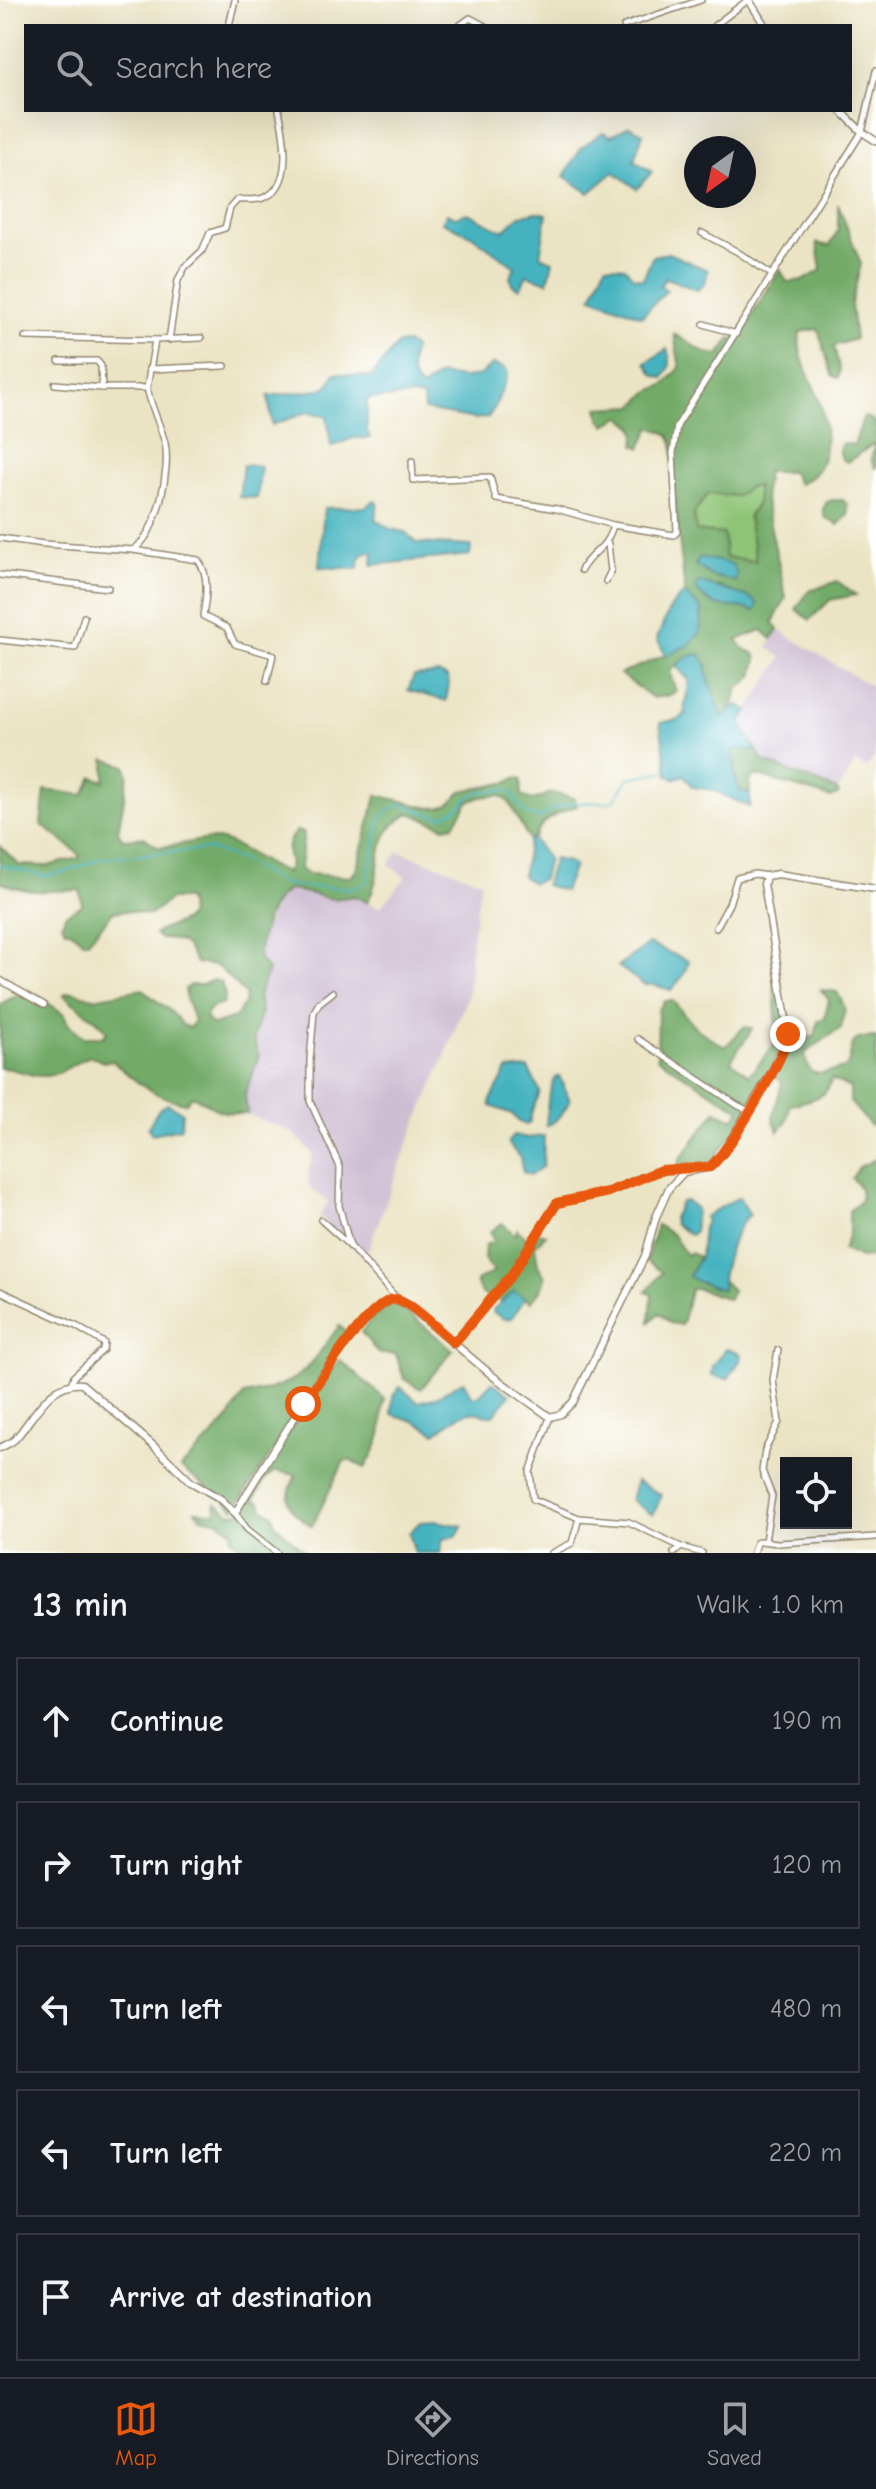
<!DOCTYPE html>
<meta charset="utf-8">
<style>
:root{--surface:#171b24;--page:#242831;--text:#f1f3f6;--muted:#9ea1a6;--line:#363941;--accent:#ea580c}
body{margin:0;font-family:"Comic Neue",sans-serif;background:var(--page);color:var(--text)}
.controls{position:absolute;right:24px;bottom:24px;display:grid;overflow:hidden;border-radius:0px;box-shadow:0 8px 32px #0002}
.controls button{width:72px;height:72px;display:grid;place-items:center;padding:0;border:0;border-bottom:2px solid var(--line);background:var(--surface);color:var(--text);font:40px sans-serif}
.compass{position:absolute;left:684px;top:136px;width:72px;height:72px;border-radius:50%;background:var(--surface);box-shadow:0 8px 32px #0002;rotate:213deg}
.stop{position:absolute;width:24px;height:24px;margin:-18px;border:6px solid #ea580c;border-radius:50%;background:#fff}
.stop.end{background:#ea580c;border-color:#fff;box-shadow:0 2px 8px #0008}
.list{margin:0;padding:0;list-style:none}
h2{display:flex;justify-content:space-between;align-items:center;height:104px;margin:0;padding:0 32px;font-size:34px}
h2 small{font-size:26px;font-weight:400;color:var(--muted)}
.list li{display:grid;grid-template-columns:52px 1fr auto;gap:24px;align-items:center;box-sizing:border-box;height:128px;margin:0 16px 16px;padding:0 16px;border:2px solid var(--line);border-radius:0px}
.list b{display:block;font-size:30px;white-space:nowrap}
.list em{font-size:26px;font-style:normal;color:var(--muted)}
.icon{flex:none;width:44px;height:44px;fill:none;stroke:currentColor;stroke-width:2;stroke-linecap:round;stroke-linejoin:round}
.map{position:relative;flex:none;width:876px;height:1553px;overflow:hidden}
.search{position:absolute;background:var(--surface);box-shadow:0 8px 32px #0002;left:24px;right:24px;top:24px;height:88px;display:flex;align-items:center;gap:20px;box-sizing:border-box;padding:0 28px;border-radius:0px;color:var(--muted);font-size:30px}
.sheet{height:824px;background:var(--surface)}
nav{display:flex;justify-content:space-around;align-items:center;box-sizing:border-box;height:112px;border-top:2px solid var(--line);background:var(--surface);font-size:22px;color:var(--muted)}
nav a{display:grid;justify-items:center;gap:4px}
nav .on{color:var(--accent)}
.map>svg:first-child{display:block}
</style>
<div class="map">
<svg width="876" height="1553" viewBox="0 0 876 1553">
<rect width="100%" height="100%" fill="#fff"/>
<filter id="ink" filterUnits="userSpaceOnUse"><feTurbulence type="fractalNoise" baseFrequency=".0125" numOctaves="2"/><feDisplacementMap in="SourceGraphic" scale="16" xChannelSelector="R" yChannelSelector="G"/><feConvolveMatrix kernelMatrix="1 2 1 2 8 2 1 2 1" color-interpolation-filters="sRGB"/></filter>
<filter id="wash" filterUnits="userSpaceOnUse"><feTurbulence type="fractalNoise" baseFrequency=".006" numOctaves="4" result="noise"/><feDisplacementMap in="SourceGraphic" scale="32" xChannelSelector="R" yChannelSelector="G"/><feGaussianBlur stdDeviation="1.8" result="paint"/><feColorMatrix in="noise" values="0 0 0 0 0 0 0 0 0 0 0 0 0 0 0 0 0 1.4 0 .05"/><feComposite in="paint" operator="in"/></filter>
<g filter="url(#wash)">
<rect width="100%" height="100%" fill="#ebe4c4"/>
<g fill="#cebed2">
<path d="M778,630L876,689V755L867,768L856,762L838,790L763,761L740,722L782,658L768,647Z"/>
<path d="M398,851L481,881L472,938L468,995L444,1059L408,1143L365,1258L319,1216L328,1202L309,1187L308,1172L313,1154L293,1133L247,1114L245,1094L259,1056L253,1038L260,1012L258,996L268,970L258,959L260,939L279,895L289,889L333,899L355,896L380,908L406,877L389,865Z"/>
</g>
<path fill="#8ec476" stroke="#64774a" stroke-width="2" d="M757,486V503L748,518L756,561L725,557L696,531L694,513L708,493L736,496L749,487Z"/>
<g fill="#72aa67" stroke="#566a42" stroke-width="2" fill-rule="evenodd">
<path d="M838,204L861,264L851,304L855,339L834,346L840,371L838,378L832,375L818,329L800,332C796,359 812,378 820,403C828,431 832,472 798,484L792,472H767L764,491L766,506L786,598L773,622L778,630L772,639L762,630L737,640L743,648L755,654L757,659L753,677L737,689L736,699L727,716H722L706,675L707,666L687,657L671,669V677L676,691L670,695L653,698L620,674L675,651L701,624L702,610L685,594L674,491L673,443L668,434L651,427L641,448L635,445C638,428 634,425 620,417L606,425L601,420L598,408L634,406L648,392L664,385L680,368L674,334L706,353L719,355L731,338L737,340L780,269L787,282L804,280L821,270L817,243L830,246L838,230ZM757,486V504L748,517L756,561L725,557L724,534L696,531L694,513L708,494L736,496L749,487ZM718,586L737,595L755,611C729,601 720,616 698,590Z"/>
<path d="M867,417L876,423V468H875L871,460L875,443L847,462L842,459L839,450L842,443L854,445L863,418Z"/>
<path d="M832,500H842L847,504L848,515L838,525L825,517L823,509L827,502Z"/>
<path d="M837,581L856,595L830,600L810,620L796,609L809,591Z"/>
<path d="M736,748L757,751L763,761L837,790L839,794L831,798L756,775L750,781V793L740,791L735,778L733,752Z"/>
<path d="M105,759L126,766L128,776L118,832L123,839L144,837L158,847C176,847 207,836 222,840C245,847 263,865 286,873L290,864C286,850 286,841 297,831L304,833L300,869L308,874L351,877L356,870L377,795L430,808L442,807L451,803L461,791L509,782L515,778L521,779L522,795C535,805 539,796 552,793L574,798L577,806C561,811 540,820 535,837L529,840L509,802L500,795L481,797L468,802L454,825L445,827L410,813C366,837 388,868 367,902L355,896L333,899L290,889C268,900 260,936 258,959L268,970L258,996L261,1012L253,1038L259,1056L245,1094L247,1114C238,1113 227,1114 218,1110C208,1106 203,1099 192,1096L186,1103C155,1098 135,1082 113,1061L103,1062L91,1056C75,1061 61,1076 44,1076C29,1077 14,1067 0,1068V1004L18,995L42,999L64,1014L68,1024L84,1037H103L107,1032C101,1020 76,1007 64,995L66,993L73,992L93,998L143,989C156,1003 173,1009 182,1025L190,1028L194,1020L186,999L185,989L190,985H202L213,980L221,982L225,995L223,1004L210,1008L205,1017L212,1025L235,1018L244,1004L245,994L217,966L196,963C186,943 182,939 161,939L155,934C166,925 181,926 190,915L187,899H170L150,915L130,911L112,912C106,924 96,930 88,941H83L70,930H65L62,924L65,915L82,905L80,890C51,891 26,895 0,881V846L19,865L47,866L79,858V854L41,824L45,790L83,795L93,777L105,781Z"/>
<path d="M772,953H776L786,1034L782,1049L736,1130L712,1161L679,1170L680,1159L716,1111L734,1119L740,1110L657,1058L658,1010L665,1001H673L697,1029L725,1047L744,1027L752,1028C748,1040 737,1048 731,1061L749,1075L775,1044L777,1034Z"/>
<path d="M821,990L837,992L845,1008L841,1028L805,1053C807,1083 823,1072 846,1068C856,1048 843,1037 876,1037V1125H870L850,1102V1088L831,1079C828,1100 807,1100 790,1105L786,1123L778,1132L773,1118L782,1082L774,1076C785,1056 793,1042 789,1019L804,1038L815,1037L818,1021L824,1019L829,1000Z"/>
<path d="M876,1159V1256L861,1258L843,1250L849,1233V1211L861,1200L860,1188L852,1178L859,1167Z"/>
<path d="M502,1223L515,1235L517,1229L527,1239L534,1232L546,1235L535,1245L538,1265L545,1277L541,1290L531,1302L514,1292L501,1301C487,1297 480,1297 476,1281L494,1272L484,1259L485,1245L494,1242L490,1232Z"/>
<path d="M657,1225L673,1235L686,1255L690,1253L700,1257L689,1276L722,1289L721,1279L732,1290L729,1299L699,1289H691C686,1301 686,1315 681,1325L670,1323L659,1313L650,1322L652,1294L646,1292L662,1272L646,1261Z"/>
<path d="M390,1303L397,1304L453,1350L421,1389L404,1379L396,1354H379L361,1332L381,1307Z"/>
<path d="M339,1326L349,1333L235,1509L181,1468L226,1422L244,1395C301,1385 306,1371 339,1326Z"/>
<path d="M340,1360L385,1399C380,1414 385,1424 380,1438C377,1448 370,1459 365,1468L349,1460L344,1461L312,1526C287,1509 283,1503 296,1475L275,1471L265,1479L254,1500L260,1502L263,1509L273,1514L275,1524L306,1553H255L245,1544L241,1547L231,1538L233,1531L217,1520L201,1517L195,1511L216,1513L215,1503L231,1513L240,1512L305,1406Z"/>
</g>
<g fill="#44b3bf" stroke="#406e6e" stroke-width="2">
<path d="M629,126L643,133L634,160L652,172L637,189L614,172L589,193L564,176L582,147L603,132L611,136Z"/>
<path d="M536,212L547,214L540,256L553,261L548,282L527,275L520,289L512,284L510,277L515,267L471,235L442,222L447,213L455,217L468,213L503,231L519,216Z"/>
<path d="M668,253L708,270L705,284L697,290L666,278L660,286L667,290L642,316L592,297L606,265L625,267L633,277L643,279L653,256Z"/>
<path d="M406,343L414,348C409,365 408,377 422,388L439,375L465,378L480,375L493,364L506,369L508,374L495,407L488,417L475,419L424,410L423,397C405,394 389,400 371,398L367,401V430L370,438H353L331,447L327,416L308,412L272,425L268,396L318,390L328,386L335,373L371,377L398,344Z"/>
<path d="M667,349C671,361 672,368 663,378L654,375L646,363Z"/>
<path d="M243,465L261,466L257,498L239,497Z"/>
<path d="M374,501L378,503L375,519L390,529L405,532L417,543L471,546L470,555L372,565L373,552C362,551 359,558 358,569L319,567L324,508L365,507Z"/>
<path d="M700,557L732,564L737,574L735,581L712,576L695,565Z"/>
<path d="M698,582L749,597L758,604L755,611C730,600 721,617 697,590Z"/>
<path d="M685,594L702,610L700,633L689,645L666,656L657,639C663,625 670,600 685,594Z"/>
<path d="M699,654L707,666V675L722,716H727L730,709L739,705L748,710L740,723L757,751L737,749L733,752L735,778L740,791L750,793V807L712,790L693,787L684,775L674,779L668,775L660,723L679,719L685,714C683,703 689,692 689,680L676,666L687,657Z"/>
<path d="M439,674L447,677L449,683L446,701L408,690L414,676Z"/>
<path d="M533,839L548,859L543,879L532,883L522,876L529,840Z"/>
<path d="M554,859L569,862L574,866L564,891L545,885Z"/>
<path d="M649,944L689,961L683,976L671,990L654,985H644L618,966Z"/>
<path d="M528,1068L540,1091C537,1103 529,1111 530,1123L526,1125L519,1122L512,1114L491,1106L490,1102L507,1070Z"/>
<path d="M559,1076L570,1100C565,1110 558,1122 546,1126L548,1100L554,1079Z"/>
<path d="M168,1104L182,1112L181,1128L152,1134L148,1127L159,1109Z"/>
<path d="M514,1135L527,1138L544,1136L543,1166L531,1175L523,1172L520,1158L508,1143Z"/>
<path d="M739,1197L750,1215C735,1224 720,1272 722,1290L694,1280L689,1276L700,1257L703,1227L706,1222L704,1217Z"/>
<path d="M687,1201L696,1209L694,1232L690,1235L674,1224L673,1218L681,1202Z"/>
<path d="M514,1291L525,1298L512,1318L504,1319L493,1312L494,1309Z"/>
<path d="M726,1349L740,1353L741,1359L728,1379L712,1376L713,1366Z"/>
<path d="M463,1381L473,1397L479,1396L492,1382L510,1395L494,1415C485,1416 482,1413 473,1412C461,1411 446,1426 436,1433L414,1421L392,1414L393,1396L400,1387L418,1402L434,1398Z"/>
<path d="M636,1481L662,1495L653,1515L631,1500Z"/>
<path d="M436,1521L463,1526L456,1536L443,1539L440,1553H415L409,1533L420,1522Z"/>
</g>
<g fill="none" stroke-linecap="round" stroke-linejoin="round">
<path stroke="#44b3bf" stroke-width="2" d="M0,865L43,876L65,872L102,858L209,849L241,860L281,883L304,887L351,888L362,885L367,881L380,820L385,813L400,804L440,817C476,805 459,785 511,792C518,806 524,816 541,818C557,800 590,803 613,802L629,778L667,771"/>
</g>
</g>
<g filter="url(#ink)">
<g fill="none" stroke-linecap="round" stroke-linejoin="round">
<defs>
<g id="street">
<path d="M229,26L235,0"/>
<path d="M459,26L470,18L485,26"/>
<path d="M624,26L701,0"/>
<path d="M714,26L748,0"/>
<path d="M702,233L736,251L771,274"/>
<path d="M704,324L736,334"/>
<path d="M25,337L155,340"/>
<path d="M169,340L178,280L185,267L202,251L210,233L225,228L230,208L237,200C246,199 255,201 263,198C295,187 284,134 279,110"/>
<path d="M59,361H97L101,366L102,388H147C151,407 160,424 165,443C171,469 157,535 134,549"/>
<path d="M149,369L225,366"/>
<path d="M55,384L102,388"/>
<path d="M147,388L155,340L201,338"/>
<path d="M412,461L413,480L490,477L496,499L557,509L613,525L674,535L677,532L673,453L677,426L862,132L876,71"/>
<path d="M0,538L44,544L133,550L198,560C210,575 206,598 203,616L227,628L235,644L273,655L267,681"/>
<path d="M581,570C593,549 606,551 613,525"/>
<path d="M0,575L108,588"/>
<path d="M606,581L611,571L608,544"/>
<path d="M0,640L75,648L84,617"/>
<path d="M716,928L729,904L737,878L755,874L766,876"/>
<path d="M0,980L44,1005"/>
<path d="M333,992L319,1003L314,1012L310,1060V1101L340,1167L339,1206L350,1246"/>
<path d="M638,1039L737,1105L749,1111"/>
<path d="M321,1220L350,1246L397,1299"/>
<path d="M0,1291L76,1326L104,1343L103,1350L74,1376L71,1384"/>
<path d="M454,1343L512,1274L557,1203C574,1199 592,1197 608,1192C634,1183 659,1164 688,1170"/>
<path d="M550,1417L530,1472L533,1499L579,1518L629,1522L681,1547L702,1553"/>
<path d="M235,1513L247,1529L277,1553"/>
<path d="M765,1541L772,1496L762,1471L765,1450L779,1422L773,1380L778,1350"/>
<path d="M552,1553L572,1543L579,1518"/>
<path d="M674,1553L681,1547"/>
<path d="M753,1553L756,1543L760,1541L778,1543L876,1537"/>
</g>
<g id="secondary">
<path d="M749,0L765,26"/>
<path d="M840,110L862,132L876,141"/>
<path d="M0,1448C5,1445 12,1443 16,1438C33,1419 50,1380 82,1384L156,1448L191,1482L221,1499L235,1513C261,1472 354,1310 394,1299L407,1304L494,1377L550,1417L561,1414L573,1402L645,1256L656,1217L669,1188L684,1172L710,1167L723,1153L780,1058L787,1039V1025L764,884L766,876L778,874L876,889"/>
</g>
</defs>
<use href="#street" stroke="#938771" stroke-width="8"/>
<use href="#secondary" stroke="#938771" stroke-width="9"/>
<use href="#street" stroke="#fff" stroke-width="5"/>
<use href="#secondary" stroke="#fff" stroke-width="6"/>
</g>
</g>
<g fill="none" stroke-linecap="round" stroke-linejoin="round" filter="url(#ink)">
<path stroke="#ea580c" stroke-width="10" d="M303,1404C318,1384 371,1299 395,1299C408,1299 442,1333 454,1343L512,1274L557,1203L608,1192L661,1170L710,1167C730,1150 785,1058 788,1034"/>
</g>
</svg>
<div class="controls">
<button><svg class="icon" aria-label="locate" viewBox="0 0 24 24"><circle cx="12" cy="12" r="6"/><path d="M12 2v4M12 18v4M2 12h4M18 12h4"/></svg></button>
</div>
<svg class="compass" viewBox="-18 -18 36 36"><path d="M0-13l5 13h-10z" fill="#e53935"/><path d="M0 13l5-13h-10z" fill="#9ea1a6"/></svg>
<div class="stop" style="left:303px;top:1404px"></div>
<div class="stop end" style="left:788px;top:1034px"></div>
<div class="search"><svg class="icon" aria-label="search" viewBox="0 0 24 24"><circle cx="10" cy="10" r="6"/><path d="M15 15l6 6"/></svg>Search here</div>
</div>
<section class="sheet">
<h2>13 min<small>Walk · 1.0 km</small></h2>
<ul class="list">
<li><svg class="icon" aria-label="ahead" viewBox="0 0 24 24"><path d="M12 20V5M6 11l6-6 6 6"/></svg><div><b>Continue</b></div><em>190 m</em></li>
<li><svg class="icon" aria-label="right" viewBox="0 0 24 24"><path d="M7 20v-9h11M14 6l5 5-5 5"/></svg><div><b>Turn right</b></div><em>120 m</em></li>
<li><svg class="icon" aria-label="left" viewBox="0 0 24 24"><path d="M17 20v-9H6M10 6l-5 5 5 5"/></svg><div><b>Turn left</b></div><em>480 m</em></li>
<li><svg class="icon" aria-label="left" viewBox="0 0 24 24"><path d="M17 20v-9H6M10 6l-5 5 5 5"/></svg><div><b>Turn left</b></div><em>220 m</em></li>
<li><svg class="icon" aria-label="arrive" viewBox="0 0 24 24"><path d="M6 21V4h12l-3 4 3 4H6"/></svg><div><b>Arrive at destination</b></div></li>
</ul>
</section>
<nav>
<a class="on"><svg class="icon" aria-label="map" viewBox="0 0 24 24"><path d="M3 6l6-2 6 2 6-2v14l-6 2-6-2-6 2zM9 4v14M15 6v14"/></svg>Map</a>
<a><svg class="icon" aria-label="directions" viewBox="0 0 24 24"><path d="M12 3l9 9-9 9-9-9zM9 14v-3h6M13 9l2 2-2 2"/></svg>Directions</a>
<a><svg class="icon" aria-label="saved" viewBox="0 0 24 24"><path d="M7 4h10v16l-5-4-5 4z"/></svg>Saved</a>
</nav>
